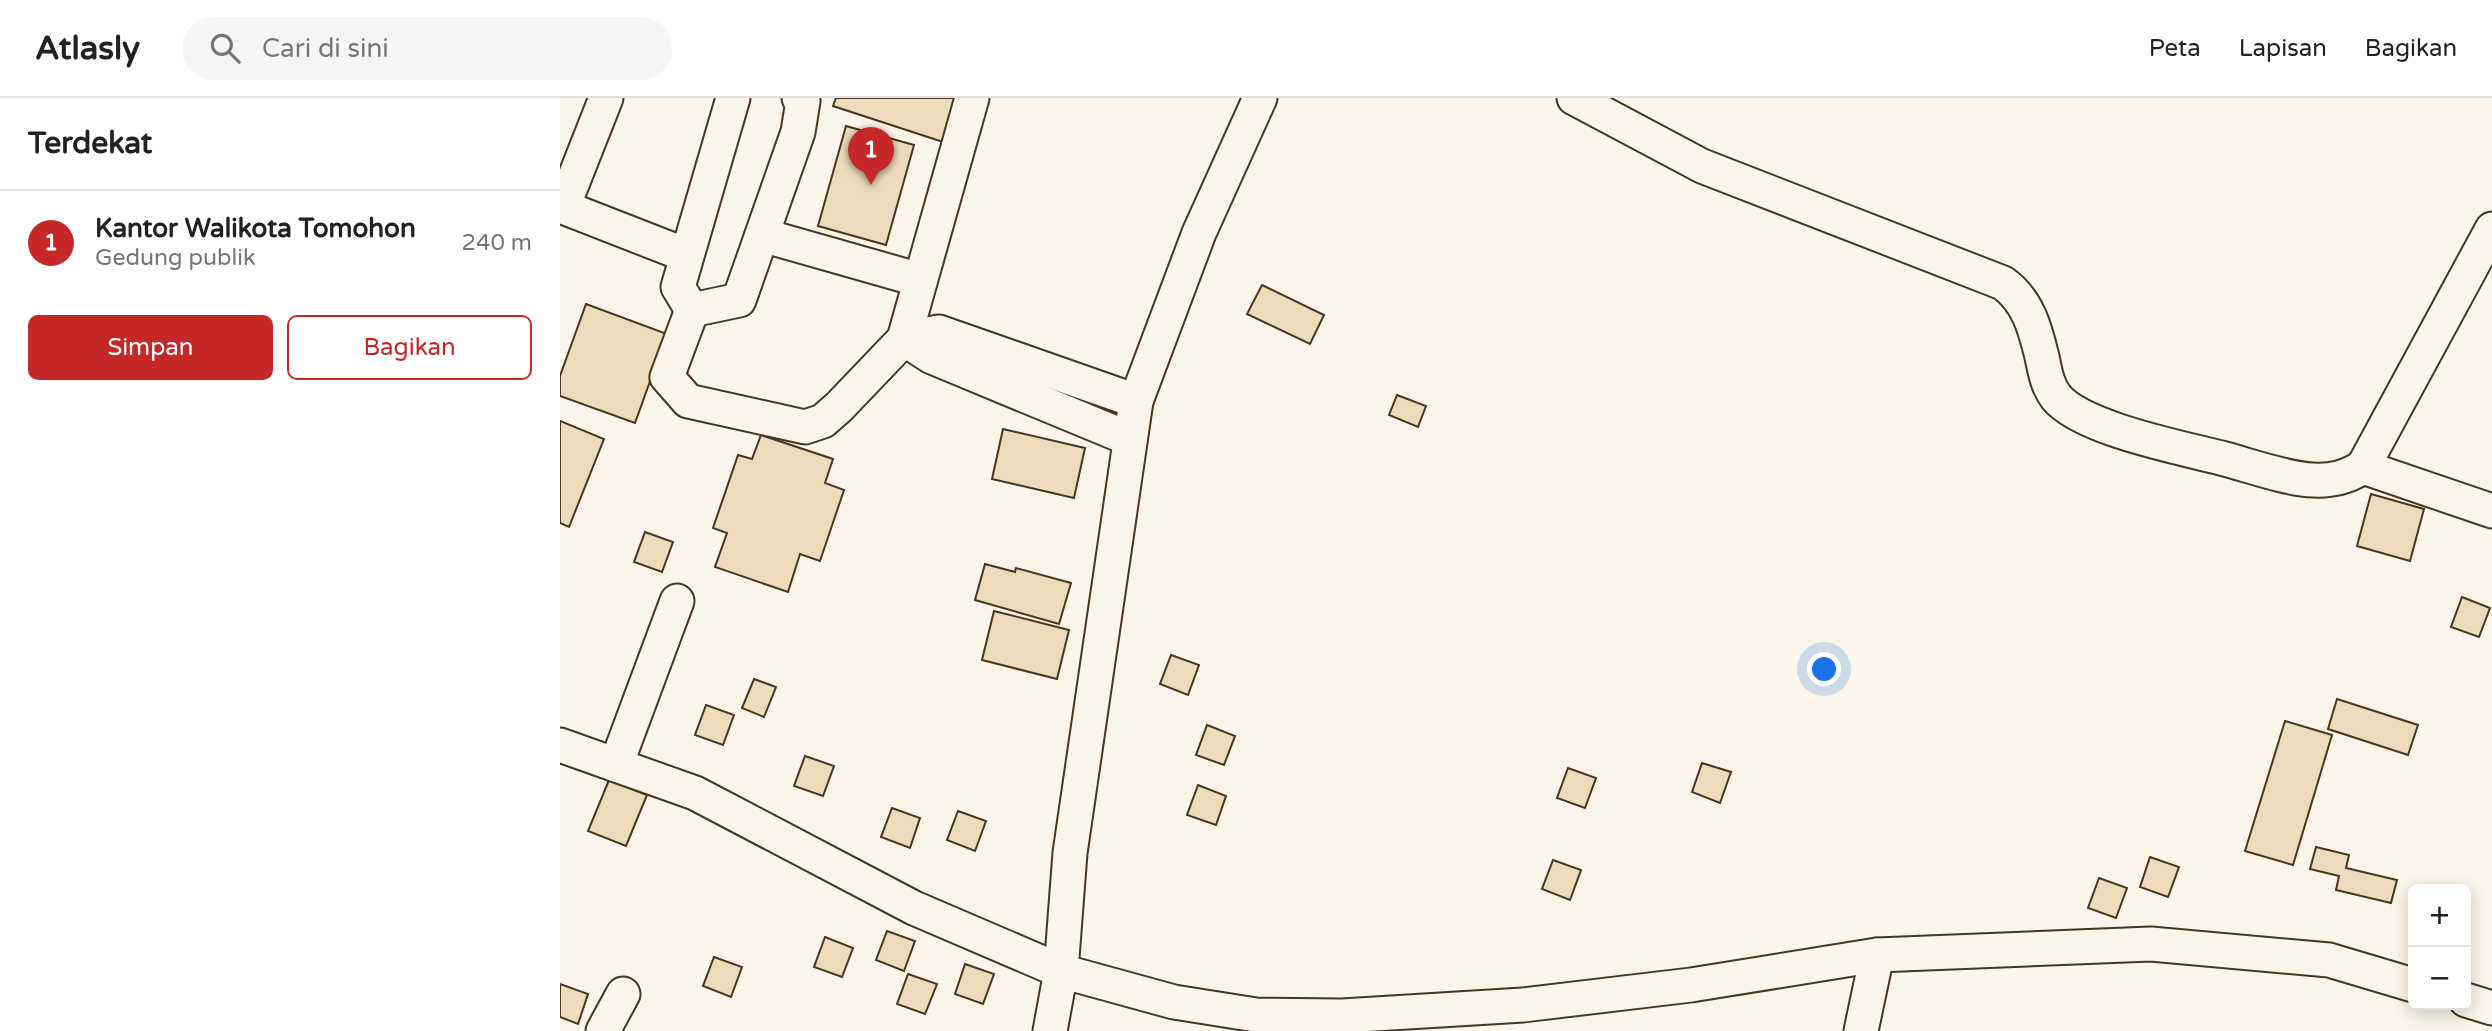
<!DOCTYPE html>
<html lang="id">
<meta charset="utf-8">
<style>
:root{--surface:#fff;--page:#f6f6f6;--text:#202124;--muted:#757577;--line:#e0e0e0;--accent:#c62828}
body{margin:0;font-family:"Varela Round",sans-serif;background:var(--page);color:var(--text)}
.controls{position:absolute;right:21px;bottom:21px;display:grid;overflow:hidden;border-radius:10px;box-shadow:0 4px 18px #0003}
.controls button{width:63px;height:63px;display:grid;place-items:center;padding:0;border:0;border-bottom:2px solid var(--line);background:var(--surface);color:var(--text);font:35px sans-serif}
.you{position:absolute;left:1265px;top:572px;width:24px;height:24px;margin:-18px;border:5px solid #fff;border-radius:50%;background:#1a73e8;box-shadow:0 0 0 10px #1a73e833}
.badge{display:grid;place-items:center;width:46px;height:46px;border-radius:50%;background:var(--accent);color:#fff;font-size:23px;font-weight:700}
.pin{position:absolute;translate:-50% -58px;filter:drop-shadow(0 2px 4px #0008)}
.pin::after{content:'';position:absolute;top:37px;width:24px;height:21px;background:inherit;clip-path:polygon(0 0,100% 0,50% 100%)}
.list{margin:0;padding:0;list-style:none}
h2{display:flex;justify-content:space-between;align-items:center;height:91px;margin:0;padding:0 28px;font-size:30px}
h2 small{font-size:23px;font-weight:400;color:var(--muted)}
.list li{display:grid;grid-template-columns:46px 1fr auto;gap:21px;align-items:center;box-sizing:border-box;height:105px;padding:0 28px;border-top:2px solid var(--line)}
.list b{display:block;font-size:26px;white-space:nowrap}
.list p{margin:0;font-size:23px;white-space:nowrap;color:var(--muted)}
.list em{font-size:23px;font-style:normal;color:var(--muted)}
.actions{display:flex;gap:14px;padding:21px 28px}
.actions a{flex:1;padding:16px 0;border:2px solid var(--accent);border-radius:10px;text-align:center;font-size:24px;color:var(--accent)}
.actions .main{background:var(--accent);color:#fff}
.icon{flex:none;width:38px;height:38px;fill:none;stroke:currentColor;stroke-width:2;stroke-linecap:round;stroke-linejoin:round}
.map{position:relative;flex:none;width:1932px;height:933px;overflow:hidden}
header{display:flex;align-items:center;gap:42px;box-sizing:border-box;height:98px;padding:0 35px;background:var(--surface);border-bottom:2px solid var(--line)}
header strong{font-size:33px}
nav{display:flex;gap:38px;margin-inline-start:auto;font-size:24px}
.search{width:490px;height:63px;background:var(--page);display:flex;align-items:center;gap:18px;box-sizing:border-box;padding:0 24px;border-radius:38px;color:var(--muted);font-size:26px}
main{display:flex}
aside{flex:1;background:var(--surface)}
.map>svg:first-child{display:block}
</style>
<header>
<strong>Atlasly</strong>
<div class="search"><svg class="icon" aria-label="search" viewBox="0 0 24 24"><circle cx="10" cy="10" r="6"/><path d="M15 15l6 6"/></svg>Cari di sini</div>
<nav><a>Peta</a><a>Lapisan</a><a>Bagikan</a></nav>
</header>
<main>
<aside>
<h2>Terdekat<small></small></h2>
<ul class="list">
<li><span class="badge">1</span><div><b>Kantor Walikota Tomohon</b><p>Gedung publik</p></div><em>240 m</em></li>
</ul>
<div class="actions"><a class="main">Simpan</a><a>Bagikan</a></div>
</aside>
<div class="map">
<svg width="1932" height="933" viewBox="0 0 1932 933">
<rect width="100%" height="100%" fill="#fbf6e9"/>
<g fill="#ecdcbc" stroke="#4a3520" stroke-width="2">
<path d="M276,0H397L383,44L273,8Z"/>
<path d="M286,28L354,47L326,147L258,128Z"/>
<path d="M702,187L764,217L750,246L687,216Z"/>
<path d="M26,206L107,236L75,325L0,298V278Z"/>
<path d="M837,297L866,308L858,329L829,317Z"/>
<path d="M0,323L44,341L9,429L0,425Z"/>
<path d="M443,331L525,350L514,400L432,381Z"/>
<path d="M201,337L273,361L265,385L284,392L260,463L240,456L228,494L155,469L167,435L153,430L178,357L192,361Z"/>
<path d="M1811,396L1864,411L1850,463L1797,448Z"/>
<path d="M85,434L113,444L102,474L74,464Z"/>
<path d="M425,466L455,474L456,470L511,485L499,526L415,502Z"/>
<path d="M1902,499L1930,510L1919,539L1891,529Z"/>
<path d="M434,513L509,532L497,581L422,562Z"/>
<path d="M611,557L639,567L628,597L600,586Z"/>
<path d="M194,581L216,589L204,619L182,610Z"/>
<path d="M1777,601L1858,627L1848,657L1768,631Z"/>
<path d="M146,607L174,617L163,647L135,637Z"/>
<path d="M1725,623L1772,637L1733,767L1685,753Z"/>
<path d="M647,627L675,638L664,667L636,657Z"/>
<path d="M245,658L274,668L263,698L234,688Z"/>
<path d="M1142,665L1171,674L1160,705L1132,694Z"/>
<path d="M1008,670L1036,680L1025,710L997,700Z"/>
<path d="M49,682L87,697L66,748L28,733Z"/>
<path d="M638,687L666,698L656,727L627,717Z"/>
<path d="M332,710L360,720L350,750L321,739Z"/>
<path d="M398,713L426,723L415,753L387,742Z"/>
<path d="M1756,749L1789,757L1786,770L1837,782L1831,805L1776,792L1779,778L1750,771Z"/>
<path d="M1590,759L1619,769L1608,799L1580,789Z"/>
<path d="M993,762L1021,772L1010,802L982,791Z"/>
<path d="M1539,780L1567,790L1556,820L1528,810Z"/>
<path d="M327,833L355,843L344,873L316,862Z"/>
<path d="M265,839L293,850L282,879L254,869Z"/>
<path d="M154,859L182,869L171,899L143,888Z"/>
<path d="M405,866L434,876L423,906L395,896Z"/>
<path d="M348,876L377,886L365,916L337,906Z"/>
<path d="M0,886L28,896L18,926L0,919Z"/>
</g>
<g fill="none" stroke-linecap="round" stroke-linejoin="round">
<defs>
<g id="minor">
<path d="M46,0L3,109L126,157"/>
<path d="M239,0L243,3L238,34L179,202L132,212L107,279L128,303L245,329L263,323L279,309L344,241L412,0"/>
<path d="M1014,0L1142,68L1443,185C1468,203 1475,230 1482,259C1485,273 1487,287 1496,299C1522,331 1623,350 1665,361C1691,368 1727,381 1753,382C1773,383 1787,379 1803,369"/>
<path d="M1932,131L1803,369L1932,413"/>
<path d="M202,137L360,182"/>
<path d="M132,212L118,189L173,0"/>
<path d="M344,241L372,259L570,341"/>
<path d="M344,241L379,234L576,303"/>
<path d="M0,647L135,695L354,810L501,873L614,904L696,917L782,918L963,907L1131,887L1317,857L1591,846L1769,862L1853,887"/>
<path d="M56,667L117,503"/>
<path d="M1906,902L1932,910"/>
<path d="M43,933L63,896"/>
<path d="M490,933L501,873L510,755L576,303L639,135L700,0"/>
<path d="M1301,933L1317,857"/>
</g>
</defs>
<use href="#minor" stroke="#4a3520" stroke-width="37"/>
<use href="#minor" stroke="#fbf6e9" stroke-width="33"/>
</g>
</svg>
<div class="controls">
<button>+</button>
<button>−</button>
</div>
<div class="you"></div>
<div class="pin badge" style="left:311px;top:87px">1</div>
</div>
</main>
